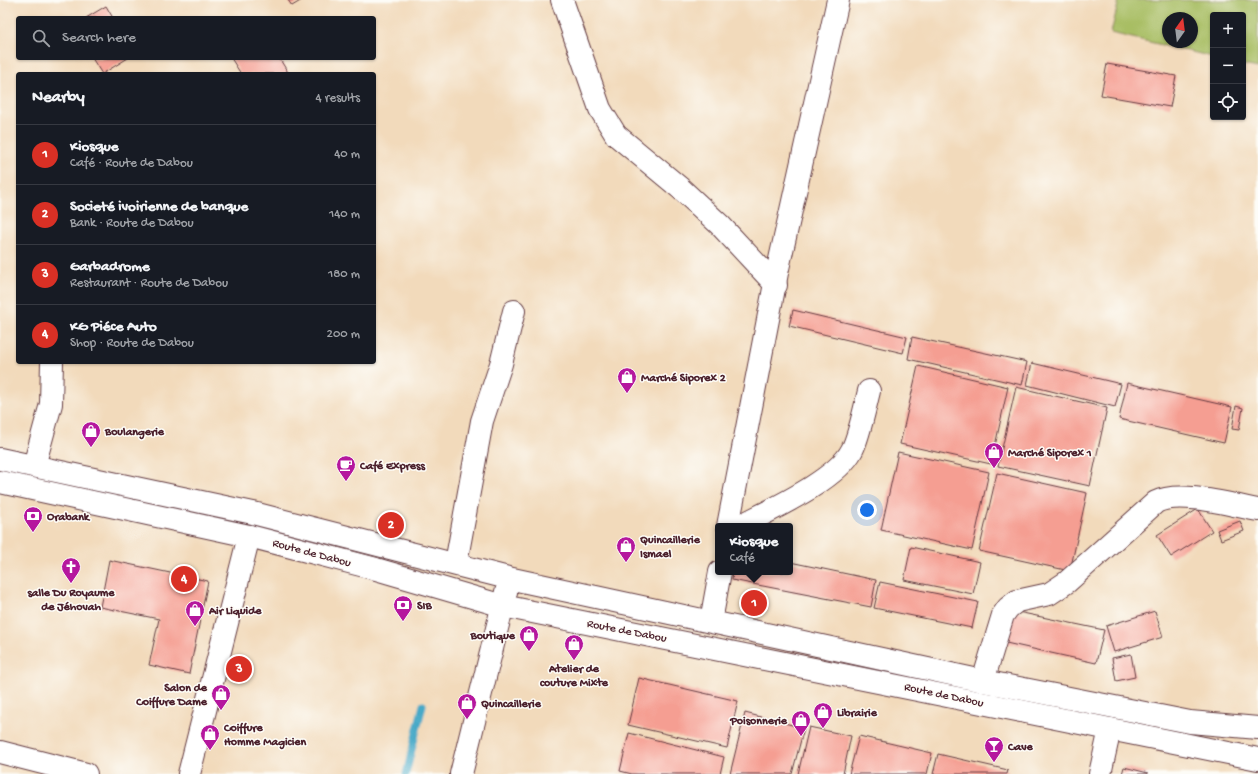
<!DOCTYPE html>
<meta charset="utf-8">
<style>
:root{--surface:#171b24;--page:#242831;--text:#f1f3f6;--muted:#9ea1a6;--line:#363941;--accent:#d93025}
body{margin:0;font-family:"Gochi Hand",sans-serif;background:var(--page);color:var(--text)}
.controls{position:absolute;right:12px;top:12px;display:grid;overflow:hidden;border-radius:4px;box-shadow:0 1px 3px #0004}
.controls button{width:36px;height:36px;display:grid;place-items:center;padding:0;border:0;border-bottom:1px solid var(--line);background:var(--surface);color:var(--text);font:20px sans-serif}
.compass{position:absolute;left:1162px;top:12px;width:36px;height:36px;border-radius:50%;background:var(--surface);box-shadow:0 1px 3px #0004;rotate:14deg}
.you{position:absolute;left:867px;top:510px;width:14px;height:14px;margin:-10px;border:3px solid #fff;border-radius:50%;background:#1a73e8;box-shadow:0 0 0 6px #1a73e833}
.badge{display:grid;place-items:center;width:26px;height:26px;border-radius:50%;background:var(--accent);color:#fff;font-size:13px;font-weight:700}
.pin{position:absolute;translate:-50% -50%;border:2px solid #fff;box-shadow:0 1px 4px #0006}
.popup{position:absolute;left:715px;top:523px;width:78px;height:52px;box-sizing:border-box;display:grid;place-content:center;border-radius:4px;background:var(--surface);filter:drop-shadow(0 1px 3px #0005);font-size:13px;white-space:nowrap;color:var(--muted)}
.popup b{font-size:15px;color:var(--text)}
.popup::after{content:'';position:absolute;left:50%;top:100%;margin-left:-8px;border:8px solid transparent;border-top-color:var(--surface)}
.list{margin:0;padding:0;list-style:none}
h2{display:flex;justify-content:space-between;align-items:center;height:52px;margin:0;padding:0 16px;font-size:17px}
h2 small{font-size:13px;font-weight:400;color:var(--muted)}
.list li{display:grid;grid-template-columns:26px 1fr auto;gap:12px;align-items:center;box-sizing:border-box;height:60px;padding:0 16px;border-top:1px solid var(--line)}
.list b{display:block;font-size:15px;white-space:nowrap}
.list p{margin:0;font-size:13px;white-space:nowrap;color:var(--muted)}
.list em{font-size:13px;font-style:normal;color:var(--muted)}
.icon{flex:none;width:22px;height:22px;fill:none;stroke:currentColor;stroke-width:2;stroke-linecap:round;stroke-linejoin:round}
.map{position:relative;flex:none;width:1258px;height:774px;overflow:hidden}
.search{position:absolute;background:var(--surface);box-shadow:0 1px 3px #0004;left:16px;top:16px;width:360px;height:44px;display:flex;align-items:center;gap:10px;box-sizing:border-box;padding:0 14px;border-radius:4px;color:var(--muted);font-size:15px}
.panel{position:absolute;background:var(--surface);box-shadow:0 1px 3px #0004;left:16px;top:72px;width:360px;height:292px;border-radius:4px}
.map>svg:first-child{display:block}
</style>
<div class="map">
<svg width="1258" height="774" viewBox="0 0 1258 774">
<rect width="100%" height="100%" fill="#fdfcf7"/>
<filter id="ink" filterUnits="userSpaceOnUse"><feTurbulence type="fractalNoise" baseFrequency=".025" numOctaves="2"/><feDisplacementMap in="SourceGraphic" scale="8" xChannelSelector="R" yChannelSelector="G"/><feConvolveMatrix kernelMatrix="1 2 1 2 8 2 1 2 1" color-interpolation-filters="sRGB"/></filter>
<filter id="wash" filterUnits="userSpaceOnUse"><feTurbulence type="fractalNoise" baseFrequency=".012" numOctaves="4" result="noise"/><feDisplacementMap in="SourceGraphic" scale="16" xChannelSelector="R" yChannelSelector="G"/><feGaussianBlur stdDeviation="0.9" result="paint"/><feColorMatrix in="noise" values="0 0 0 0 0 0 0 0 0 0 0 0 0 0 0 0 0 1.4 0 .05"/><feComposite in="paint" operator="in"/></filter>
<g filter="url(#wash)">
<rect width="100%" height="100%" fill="#f2dabb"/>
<path fill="#a8be63" stroke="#796e47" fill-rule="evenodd" d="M1119,0H1258V68L1243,65V15H1213V57L1111,33ZM1168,18H1192V42H1168Z"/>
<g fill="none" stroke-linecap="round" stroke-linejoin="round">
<path stroke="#47a9c7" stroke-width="7" d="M406,774L423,705"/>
</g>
<g id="blocks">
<g fill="#f59e92">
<path d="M288,0H302L292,6Z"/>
<path d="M106,6L113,18H86Z"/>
<path d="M92,58H128L102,74Z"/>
<path d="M231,58H279L289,74H241Z"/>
<path d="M1107,64L1176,76L1170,107L1101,95Z"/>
<path d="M793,310L907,337L903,353L789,326Z"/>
<path d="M912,337L1027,362L1022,385L908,359Z"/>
<path d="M1032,363L1121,384L1115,407L1027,385Z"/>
<path d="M918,366L1008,387L991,464L900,444Z"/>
<path d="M1127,383L1232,407L1224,443L1119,419Z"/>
<path d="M1016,387L1107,408L1090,486L998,466Z"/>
<path d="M1236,406L1243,408L1239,430L1232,429Z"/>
<path d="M898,452L989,472L972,550L881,530Z"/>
<path d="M997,473L1087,493L1070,571L979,551Z"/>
<path d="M1198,509L1212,531L1171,557L1157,535Z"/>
<path d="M1240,521L1244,531L1221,540L1217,530Z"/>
<path d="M911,547L980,562L973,594L904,580Z"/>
<path d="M109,560L208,581L189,674L149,665L159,619L100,607Z"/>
<path d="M790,562L876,580L871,607L732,580L733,572H790Z"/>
<path d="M880,582L978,602L972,628L874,608Z"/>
<path d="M1013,611L1104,630L1096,663L1006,643Z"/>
<path d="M1155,611L1163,637L1114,652L1106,626Z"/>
<path d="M1131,654L1135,677L1116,681L1112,658Z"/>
<path d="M639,678L738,701L727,748L628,725Z"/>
<path d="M745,713L804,728L792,774H730Z"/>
<path d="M809,727L851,736L843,774H798Z"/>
<path d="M629,733L724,757L720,774H632L620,771Z"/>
<path d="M859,736L932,753L927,774H849Z"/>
<path d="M938,754L1008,770L1007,774H933Z"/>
<path d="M1124,767L1148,773V774H1122Z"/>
</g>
</g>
</g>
<g filter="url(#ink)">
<use href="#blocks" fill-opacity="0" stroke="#633b41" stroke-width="1"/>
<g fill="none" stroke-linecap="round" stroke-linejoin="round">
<defs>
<g id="minor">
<path d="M562,0L600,109L616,135L680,188L720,225L776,285"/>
<path d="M0,459L253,513L508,578L983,681L1190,722L1258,728"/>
<path d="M34,466L51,404L52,362"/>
<path d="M0,482L249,536L376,569L503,606L1258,759"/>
<path d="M728,526L777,273L838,0"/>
<path d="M740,526C770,510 837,480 852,450C859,437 865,407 869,391"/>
<path d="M456,563L482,421L501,364L514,311"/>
<path d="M711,621L720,572"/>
<path d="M983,681L1003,615L1008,608L1017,601L1049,594L1067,582L1156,502C1180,490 1231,505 1258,510"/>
<path d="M0,752L86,774"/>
<path d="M189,774L249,536"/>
<path d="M461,774L506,592"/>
<path d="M1100,774L1110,729"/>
</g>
</defs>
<use href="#minor" stroke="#633b41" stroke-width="24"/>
<use href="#minor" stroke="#fff" stroke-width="22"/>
</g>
</g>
<defs>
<symbol id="shop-pin" viewBox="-11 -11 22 30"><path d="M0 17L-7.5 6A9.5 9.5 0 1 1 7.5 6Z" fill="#b5179e" stroke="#fdfcf7"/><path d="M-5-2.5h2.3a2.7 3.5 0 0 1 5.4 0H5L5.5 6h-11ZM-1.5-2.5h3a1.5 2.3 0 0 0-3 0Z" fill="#fff"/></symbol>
<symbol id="cafe-pin" viewBox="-11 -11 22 30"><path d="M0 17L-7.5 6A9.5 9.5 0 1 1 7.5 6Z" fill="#b5179e" stroke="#fdfcf7"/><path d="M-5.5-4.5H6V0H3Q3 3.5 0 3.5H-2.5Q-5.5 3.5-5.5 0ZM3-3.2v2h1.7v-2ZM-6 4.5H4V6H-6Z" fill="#fff"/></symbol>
<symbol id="bank-pin" viewBox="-11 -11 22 30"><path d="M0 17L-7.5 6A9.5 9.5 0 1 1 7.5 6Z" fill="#b5179e" stroke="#fdfcf7"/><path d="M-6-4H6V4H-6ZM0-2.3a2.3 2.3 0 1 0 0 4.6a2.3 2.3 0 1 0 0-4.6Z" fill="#fff"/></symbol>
<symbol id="church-pin" viewBox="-11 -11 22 30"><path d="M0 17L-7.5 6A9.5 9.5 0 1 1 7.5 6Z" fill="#b5179e" stroke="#fdfcf7"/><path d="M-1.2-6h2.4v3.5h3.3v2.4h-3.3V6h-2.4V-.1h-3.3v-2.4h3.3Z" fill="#fff"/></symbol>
<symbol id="bar-pin" viewBox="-11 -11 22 30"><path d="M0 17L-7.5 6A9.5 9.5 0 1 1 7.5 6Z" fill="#b5179e" stroke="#fdfcf7"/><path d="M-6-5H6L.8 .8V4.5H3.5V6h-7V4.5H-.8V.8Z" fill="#fff"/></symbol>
</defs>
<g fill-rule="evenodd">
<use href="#shop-pin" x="616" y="366" width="22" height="30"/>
<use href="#shop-pin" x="80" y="420" width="22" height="30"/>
<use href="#shop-pin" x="983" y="441" width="22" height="30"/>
<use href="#cafe-pin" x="335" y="454" width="22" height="30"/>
<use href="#bank-pin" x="22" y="505" width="22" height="30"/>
<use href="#shop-pin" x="615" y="535" width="22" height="30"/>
<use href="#church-pin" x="60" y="556" width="22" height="30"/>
<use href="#bank-pin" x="392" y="594" width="22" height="30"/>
<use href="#shop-pin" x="184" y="599" width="22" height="30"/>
<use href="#shop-pin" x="518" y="624" width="22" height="30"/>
<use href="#shop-pin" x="563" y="633" width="22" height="30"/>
<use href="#shop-pin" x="210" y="683" width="22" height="30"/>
<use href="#shop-pin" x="456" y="692" width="22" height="30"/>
<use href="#shop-pin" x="812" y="701" width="22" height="30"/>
<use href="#shop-pin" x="790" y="709" width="22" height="30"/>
<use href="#shop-pin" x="199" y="723" width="22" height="30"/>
<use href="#bar-pin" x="983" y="735" width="22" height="30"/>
</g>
<g text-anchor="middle" stroke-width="3" stroke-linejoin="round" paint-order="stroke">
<g font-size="12" font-weight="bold" fill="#4a1f2b" stroke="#fdfcf7" text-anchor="start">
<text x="641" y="381">Marché Siporex 2</text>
<text x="105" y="435">Boulangerie</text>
<text x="1008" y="456">Marché Siporex 1</text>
<text x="360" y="469">Café Express</text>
<text x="47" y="520">Orabank</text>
<text x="640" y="543">Quincaillerie<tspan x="640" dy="14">Ismael</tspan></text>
<text x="71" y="596" text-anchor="middle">salle Du Royaume<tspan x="71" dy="14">de Jéhovah</tspan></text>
<text x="417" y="609">SIB</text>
<text x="209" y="614">Air Liquide</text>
<text x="515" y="639" text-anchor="end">Boutique</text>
<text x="574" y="672" text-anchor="middle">Atelier de<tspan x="574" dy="14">couture Mixte</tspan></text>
<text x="207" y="691" text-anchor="end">Salon de<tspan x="207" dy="14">Coiffure Dame</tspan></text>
<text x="481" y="707">Quincaillerie</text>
<text x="837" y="716">Librairie</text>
<text x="787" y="724" text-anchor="end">Poisonnerie</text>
<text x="224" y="731">Coiffure<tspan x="224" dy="14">Homme Magicien</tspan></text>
<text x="1008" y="750">Cave</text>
</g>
<g font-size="12" fill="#4a1f2b" stroke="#fdfcf7">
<text transform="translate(312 552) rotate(15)" y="4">Route de Dabou</text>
<text transform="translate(627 630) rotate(11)" y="4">Route de Dabou</text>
<text transform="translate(944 694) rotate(12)" y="4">Route de Dabou</text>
</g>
</g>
</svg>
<div class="controls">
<button>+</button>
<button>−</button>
<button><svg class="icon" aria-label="locate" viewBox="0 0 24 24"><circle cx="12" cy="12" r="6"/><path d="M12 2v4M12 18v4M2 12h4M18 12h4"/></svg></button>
</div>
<svg class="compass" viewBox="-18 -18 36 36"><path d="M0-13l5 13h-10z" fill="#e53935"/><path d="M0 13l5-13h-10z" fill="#9ea1a6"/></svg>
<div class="you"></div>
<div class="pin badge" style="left:754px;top:603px">1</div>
<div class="popup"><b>Kiosque</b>Café</div>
<div class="pin badge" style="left:391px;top:525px">2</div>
<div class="pin badge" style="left:239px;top:669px">3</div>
<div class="pin badge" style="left:184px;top:579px">4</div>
<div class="search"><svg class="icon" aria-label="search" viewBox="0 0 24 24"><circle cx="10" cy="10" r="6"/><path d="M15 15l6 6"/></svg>Search here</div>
<section class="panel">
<h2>Nearby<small>4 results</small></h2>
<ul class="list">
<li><span class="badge">1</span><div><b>Kiosque</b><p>Café · Route de Dabou</p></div><em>40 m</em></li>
<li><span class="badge">2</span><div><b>Societé ivoirienne de banque</b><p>Bank · Route de Dabou</p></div><em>140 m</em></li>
<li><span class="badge">3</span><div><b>Garbadrome</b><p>Restaurant · Route de Dabou</p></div><em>180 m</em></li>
<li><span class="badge">4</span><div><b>KG Piéce Auto</b><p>Shop · Route de Dabou</p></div><em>200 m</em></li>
</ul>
</section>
</div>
